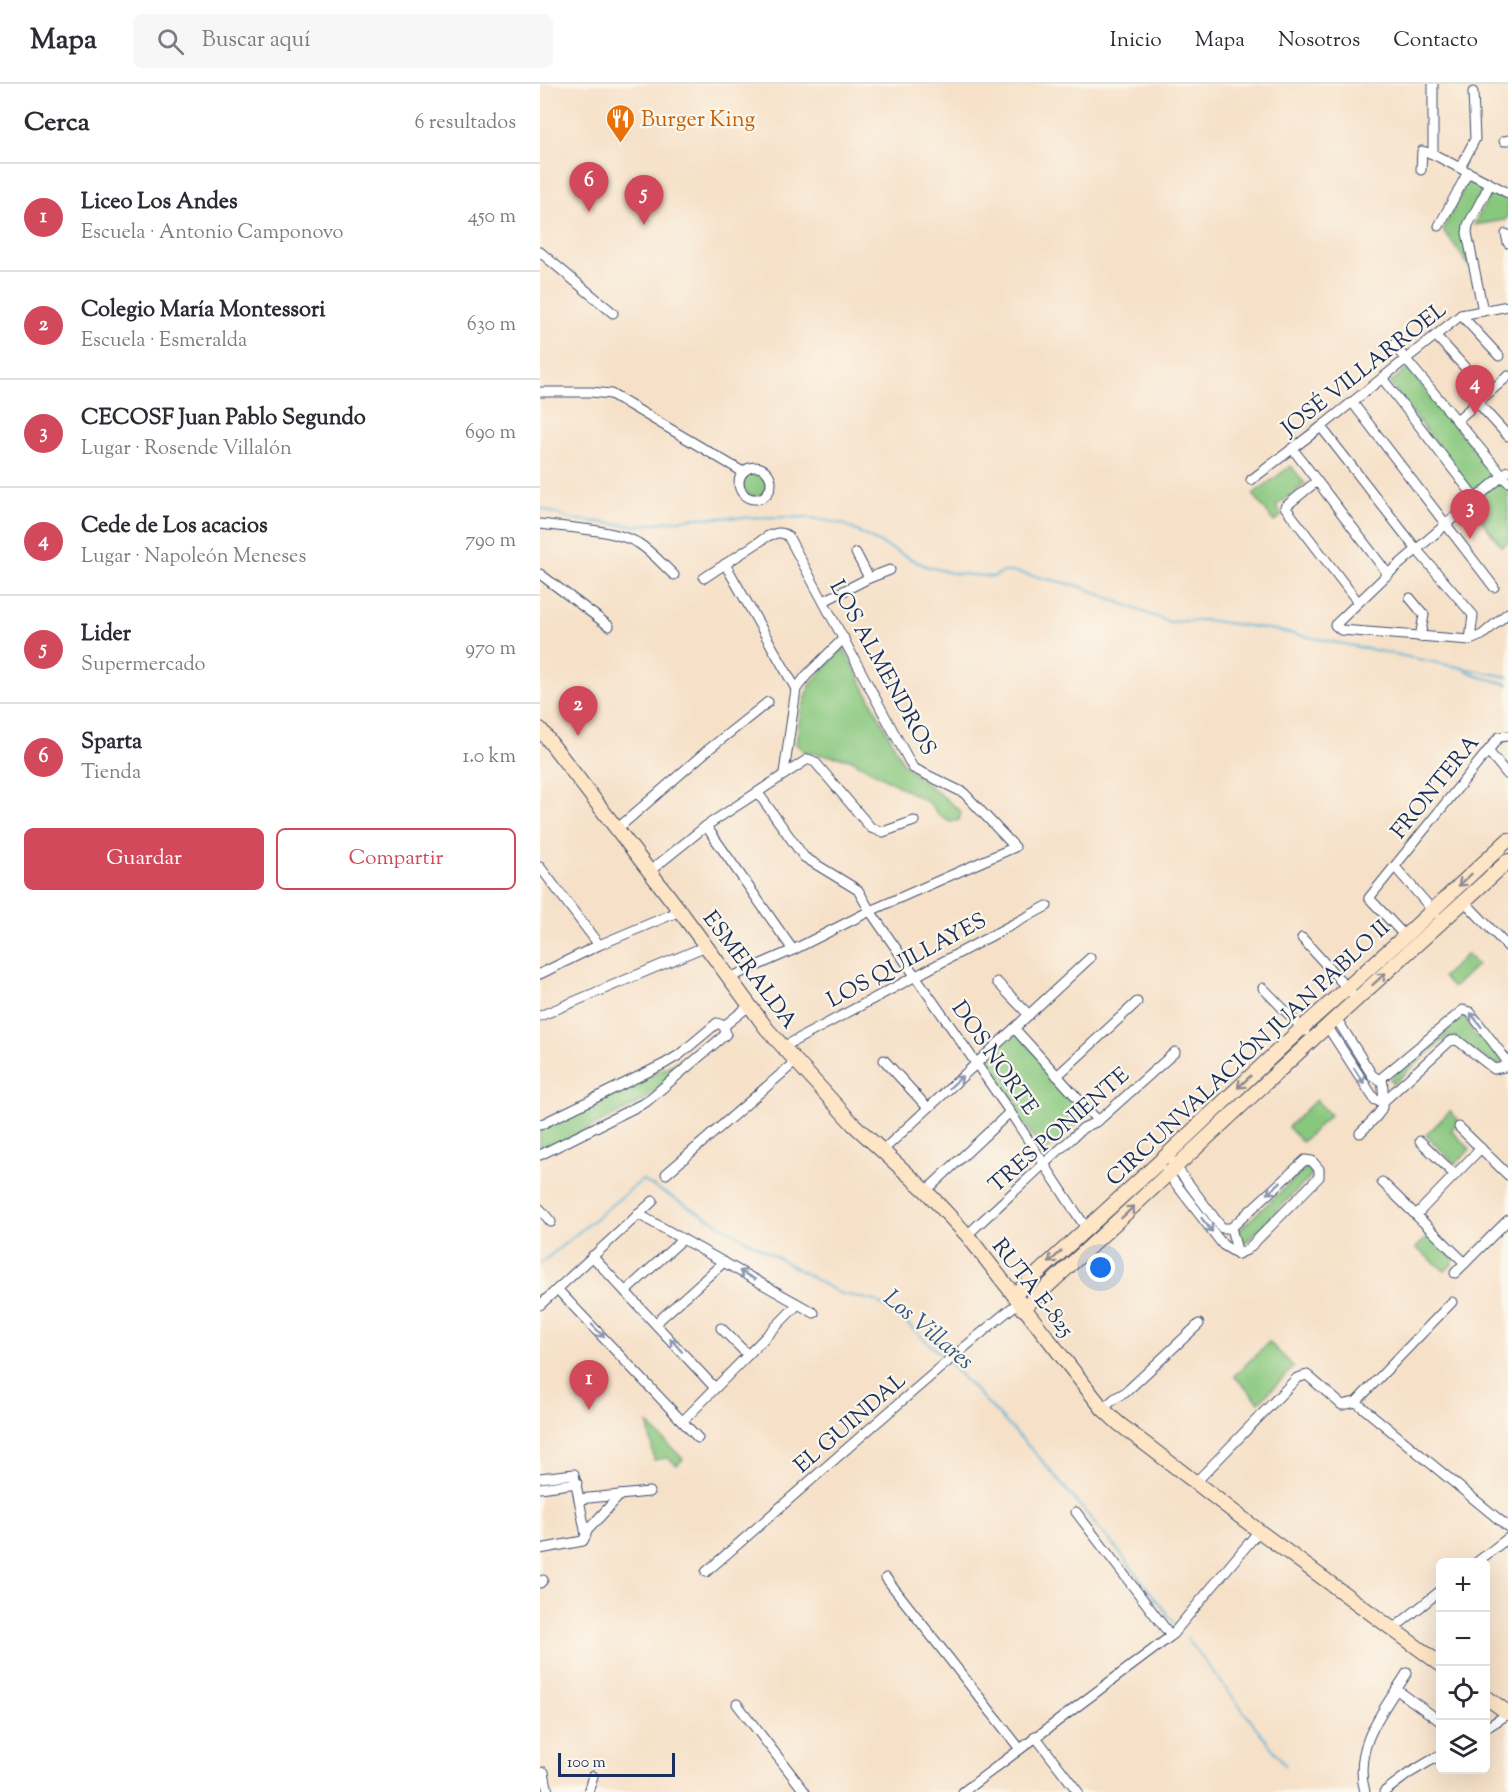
<!DOCTYPE html>
<html lang="es">
<meta charset="utf-8">
<style>
:root{--surface:#fff;--page:#f7f7f7;--text:#2b2b33;--muted:#7c7c81;--line:#e1e1e2;--accent:#d1495b}
body{margin:0;font-family:"Sorts Mill Goudy",serif;background:var(--page);color:var(--text)}
.controls{position:absolute;right:18px;bottom:18px;display:grid;overflow:hidden;border-radius:9px;box-shadow:0 6px 24px #0002}
.controls button{width:54px;height:54px;display:grid;place-items:center;padding:0;border:0;border-bottom:2px solid var(--line);background:var(--surface);color:var(--text);font:30px sans-serif}
.scale{position:absolute;left:18px;bottom:15px;width:117px;box-sizing:border-box;padding-left:6px;border:3px solid #1b2f5e;border-top:0;font-size:16px;line-height:21px;white-space:nowrap;color:#1b2f5e;-webkit-text-stroke:4px #fbf7ec;paint-order:stroke}
.you{position:absolute;left:561px;top:1184px;width:21px;height:21px;margin:-15px;border:4px solid #fff;border-radius:50%;background:#1a73e8;box-shadow:0 0 0 9px #1a73e833}
.badge{display:grid;place-items:center;width:39px;height:39px;border-radius:50%;background:var(--accent);color:#fff;font-size:20px;font-weight:700}
.pin{position:absolute;translate:-50% -50px;filter:drop-shadow(0 2px 3px #0008)}
.pin::after{content:'';position:absolute;top:32px;width:21px;height:18px;background:inherit;clip-path:polygon(0 0,100% 0,50% 100%)}
.list{margin:0;padding:0;list-style:none}
h2{display:flex;justify-content:space-between;align-items:center;height:78px;margin:0;padding:0 24px;font-size:26px}
h2 small{font-size:20px;font-weight:400;color:var(--muted)}
.list li{display:grid;grid-template-columns:39px 1fr auto;gap:18px;align-items:center;box-sizing:border-box;height:108px;padding:0 24px;border-top:2px solid var(--line)}
.list b{display:block;font-size:22px;white-space:nowrap}
.list p{margin:0;font-size:20px;white-space:nowrap;color:var(--muted)}
.list em{font-size:20px;font-style:normal;color:var(--muted)}
.actions{display:flex;gap:12px;padding:18px 24px}
.actions a{flex:1;padding:14px 0;border:2px solid var(--accent);border-radius:9px;text-align:center;font-size:21px;color:var(--accent)}
.actions .main{background:var(--accent);color:#fff}
.icon{flex:none;width:33px;height:33px;fill:none;stroke:currentColor;stroke-width:2;stroke-linecap:round;stroke-linejoin:round}
.map{position:relative;flex:none;width:968px;height:1708px;overflow:hidden}
header{display:flex;align-items:center;gap:36px;box-sizing:border-box;height:84px;padding:0 30px;background:var(--surface);border-bottom:2px solid var(--line)}
header strong{font-size:28px}
nav{display:flex;gap:33px;margin-inline-start:auto;font-size:21px}
.search{width:420px;height:54px;background:var(--page);display:flex;align-items:center;gap:15px;box-sizing:border-box;padding:0 21px;border-radius:9px;color:var(--muted);font-size:22px}
main{display:flex}
aside{flex:1;background:var(--surface)}
.map>svg:first-child{display:block}
</style>
<header>
<strong>Mapa</strong>
<div class="search"><svg class="icon" aria-label="search" viewBox="0 0 24 24"><circle cx="10" cy="10" r="6"/><path d="M15 15l6 6"/></svg>Buscar aquí</div>
<nav><a>Inicio</a><a>Mapa</a><a>Nosotros</a><a>Contacto</a></nav>
</header>
<main>
<aside>
<h2>Cerca<small>6 resultados</small></h2>
<ul class="list">
<li><span class="badge">1</span><div><b>Liceo Los Andes</b><p>Escuela · Antonio Camponovo</p></div><em>450 m</em></li>
<li><span class="badge">2</span><div><b>Colegio María Montessori</b><p>Escuela · Esmeralda</p></div><em>630 m</em></li>
<li><span class="badge">3</span><div><b>CECOSF Juan Pablo Segundo</b><p>Lugar · Rosende Villalón</p></div><em>690 m</em></li>
<li><span class="badge">4</span><div><b>Cede de Los acacios</b><p>Lugar · Napoleón Meneses</p></div><em>790 m</em></li>
<li><span class="badge">5</span><div><b>Lider</b><p>Supermercado</p></div><em>970 m</em></li>
<li><span class="badge">6</span><div><b>Sparta</b><p>Tienda</p></div><em>1.0 km</em></li>
</ul>
<div class="actions"><a class="main">Guardar</a><a>Compartir</a></div>
</aside>
<div class="map">
<svg width="968" height="1708" viewBox="0 0 968 1708">
<rect width="100%" height="100%" fill="#fbf7ec"/>
<filter id="ink" filterUnits="userSpaceOnUse"><feTurbulence type="fractalNoise" baseFrequency=".0167" numOctaves="2"/><feDisplacementMap in="SourceGraphic" scale="12" xChannelSelector="R" yChannelSelector="G"/><feConvolveMatrix kernelMatrix="1 2 1 2 8 2 1 2 1" color-interpolation-filters="sRGB"/></filter>
<filter id="wash" filterUnits="userSpaceOnUse"><feTurbulence type="fractalNoise" baseFrequency=".008" numOctaves="4" result="noise"/><feDisplacementMap in="SourceGraphic" scale="24" xChannelSelector="R" yChannelSelector="G"/><feGaussianBlur stdDeviation="1.35" result="paint"/><feColorMatrix in="noise" values="0 0 0 0 0 0 0 0 0 0 0 0 0 0 0 0 0 1.4 0 .05"/><feComposite in="paint" operator="in"/></filter>
<g filter="url(#wash)">
<rect width="100%" height="100%" fill="#f6e0c7"/>
<g fill="#88c77e" stroke="#527b6e" stroke-width="1.5">
<path d="M929,93L946,102L924,141L930,183L903,146Z"/>
<path d="M952,106L968,115V132L965,136L934,141Z"/>
<path d="M867,284L968,406V458L962,463L936,429L942,421L850,299Z"/>
<path d="M751,382L765,400L736,422L742,431L734,438L713,410Z"/>
<circle cx="215" cy="399" r="13"/>
<path d="M304,564L363,679C380,698 403,710 421,728L419,736L410,738L399,731L389,719L310,675L265,668L256,660L260,631L271,599Z"/>
<path d="M927,870L937,881L913,904L903,893Z"/>
<path d="M924,932L935,952L944,955L962,977L961,980L956,981L910,952L903,956L853,1000L850,995Z"/>
<path d="M475,947L548,1030L504,1069L442,977Z"/>
<path d="M139,977L145,982L103,1017L0,1069V1045Z"/>
<path d="M776,1016L790,1031L762,1058L748,1043Z"/>
<path d="M910,1027L919,1037L911,1046L930,1065L915,1080L886,1051Z"/>
<path d="M767,1083L772,1091L705,1159L698,1156L694,1151Z"/>
<path d="M890,1151L914,1175L912,1180L905,1187L876,1164Z"/>
<path d="M729,1258L754,1283L719,1318L694,1292Z"/>
<path d="M108,1340L143,1375L137,1381L128,1374L114,1376Z"/>
</g>
<g fill="none" stroke-linecap="round" stroke-linejoin="round">
<g stroke="#58b2d6" stroke-width="2">
<path d="M0,424L31,435L94,442L154,434L267,433L303,440L385,482L412,489L453,493L463,488H475L539,502L608,530L630,538L665,536L729,545L968,593"/>
<path d="M922,584L937,592L968,600"/>
<path d="M0,1180L102,1096L299,1209L336,1217L362,1235L407,1276"/>
<path d="M410,1280L498,1372L581,1470L635,1540"/>
<path d="M647,1554L746,1682"/>
</g>
</g>
</g>
<g filter="url(#ink)">
<g fill="none" stroke-linecap="round" stroke-linejoin="round">
<defs>
<g id="street">
<path d="M893,0V70"/>
<path d="M964,57L968,56"/>
<path d="M920,84L935,55L933,8"/>
<path d="M881,86L882,67L893,70L968,109"/>
<path d="M899,142L928,88"/>
<path d="M966,150L968,159"/>
<path d="M0,168L73,229"/>
<path d="M943,227L927,149L928,141L950,100"/>
<path d="M921,231L959,272"/>
<path d="M896,252L931,290"/>
<path d="M853,260L968,398"/>
<path d="M842,294L936,415"/>
<path d="M0,308H51L71,310L203,388"/>
<path d="M812,318L954,503"/>
<path d="M938,319L968,352"/>
<path d="M917,336L968,292"/>
<path d="M781,343L877,466L933,531L930,556"/>
<path d="M752,364L848,490"/>
<circle cx="215" cy="399" r="16"/>
<path d="M968,387L848,490L795,541L801,546L930,556L942,551L968,529"/>
<path d="M711,396L781,343L921,231L968,222"/>
<path d="M777,397L745,423L818,518"/>
<path d="M0,440C30,444 72,445 98,459C111,467 122,480 134,491"/>
<path d="M316,469L329,494"/>
<path d="M185,480L256,605"/>
<path d="M0,490L69,542"/>
<path d="M164,494L228,452C236,449 241,447 248,452L373,684L424,709L475,763L330,827L253,866L189,894"/>
<path d="M870,514L884,531L880,553"/>
<path d="M284,517L329,494L350,486"/>
<path d="M948,667L968,691"/>
<path d="M244,689L256,605L266,592L304,554"/>
<path d="M218,709L264,773L318,806L330,827L470,1028L546,1144"/>
<path d="M166,742L253,866"/>
<path d="M77,745L169,665L228,618"/>
<path d="M0,783L59,861"/>
<path d="M855,783L895,829"/>
<path d="M110,787L166,742L268,675L275,678L331,744L343,748L374,737"/>
<path d="M924,817L968,863"/>
<path d="M865,852L829,814L959,653L968,652"/>
<path d="M762,854L817,915"/>
<path d="M0,890L59,861L140,827"/>
<path d="M457,898L489,931"/>
<path d="M723,904L765,947"/>
<path d="M0,932L166,862"/>
<path d="M787,942L835,1016L844,1017L910,957L917,956L954,985L964,983L967,977L930,928L923,926L839,996L832,991L796,934"/>
<path d="M475,945L558,1037"/>
<path d="M243,963L507,822"/>
<path d="M344,976L388,1024"/>
<path d="M517,992L597,918"/>
<path d="M0,1041L124,980L139,971L177,939L184,942L209,922"/>
<path d="M919,1043L968,1091"/>
<path d="M820,1049C843,1026 846,1028 842,994"/>
<path d="M880,1057L915,1091"/>
<path d="M342,1067L550,874"/>
<path d="M0,1071L106,1018L186,950L184,942"/>
<path d="M626,1087L683,1161L698,1170L707,1166L779,1093V1085L772,1077L765,1076L691,1144H682L627,1071"/>
<path d="M126,1090L255,978"/>
<path d="M842,1098L925,1179"/>
<path d="M386,1107L470,1028"/>
<path d="M0,1125L11,1138"/>
<path d="M98,1130L274,1229"/>
<path d="M876,1131L941,1064"/>
<path d="M691,1144L698,1170"/>
<path d="M427,1151L543,1044L558,1037L635,968"/>
<path d="M52,1172L175,1304"/>
<path d="M915,1189L968,1136"/>
<path d="M17,1205L158,1354"/>
<path d="M86,1207L143,1155"/>
<path d="M0,1221L113,1117"/>
<path d="M116,1239L184,1178"/>
<path d="M181,1244L208,1271"/>
<path d="M816,1318L968,1443"/>
<path d="M563,1325L574,1315L586,1308L659,1240"/>
<path d="M143,1337L258,1220"/>
<path d="M0,1394L34,1390L46,1451L43,1457L0,1465"/>
<path d="M655,1399L757,1294L767,1291L802,1321L816,1318L912,1218"/>
<path d="M0,1404L37,1399"/>
<path d="M39,1415L109,1408"/>
<path d="M536,1428L631,1552"/>
<path d="M46,1448L80,1411"/>
<path d="M937,1478L968,1454"/>
<path d="M166,1488C270,1398 372,1305 479,1218"/>
<path d="M346,1494L480,1665"/>
<path d="M0,1499L3,1496"/>
<path d="M853,1545L900,1507"/>
<path d="M857,1606L900,1637"/>
<path d="M197,1620L265,1708"/>
<path d="M946,1644L968,1630"/>
<path d="M495,1652L538,1708"/>
<path d="M4,1688L8,1708"/>
<path d="M48,1708L53,1692"/>
<path d="M423,1708L631,1552L719,1447"/>
<path d="M825,1708C812,1662 844,1626 867,1589"/>
<path d="M844,1708L868,1690L900,1671"/>
</g>
<g id="secondary">
<path d="M0,645L140,827L227,945L313,1040L386,1107L427,1151L563,1325L578,1339L719,1447L900,1580"/>
<path d="M474,1211L627,1071L762,944L865,852L968,756"/>
<path d="M483,1225L773,955L968,777"/>
<path d="M946,1613L968,1629"/>
</g>
</defs>
<use href="#street" stroke="#3c4a6e" stroke-width="11"/>
<use href="#secondary" stroke="#3c4a6e" stroke-width="16"/>
<use href="#street" stroke="#fff" stroke-width="9"/>
<use href="#secondary" stroke="#fde5c5" stroke-width="14"/>
</g>
<defs><path id="oneway-shaft" d="M-6 0H5M1.5-3L5.5 0L1.5 3" fill="none" stroke-width="1.6" stroke-linecap="round" stroke-linejoin="round" transform="scale(1.5)"/></defs>
<g stroke="#8c8a92">
<use href="#oneway-shaft" transform="translate(925 796) rotate(137)"/>
<use href="#oneway-shaft" transform="translate(839 895) rotate(-42)"/>
<use href="#oneway-shaft" transform="translate(704 998) rotate(137)"/>
<use href="#oneway-shaft" transform="translate(588 1128) rotate(-43)"/>
<use href="#oneway-shaft" transform="translate(515 1173) rotate(137)"/>
</g>
<g stroke="#8d97ae">
<use href="#oneway-shaft" transform="translate(936 936) rotate(-128)"/>
<use href="#oneway-shaft" transform="translate(819 992) rotate(57)"/>
<use href="#oneway-shaft" transform="translate(416 998) rotate(-43)"/>
<use href="#oneway-shaft" transform="translate(734 1104) rotate(138)"/>
<use href="#oneway-shaft" transform="translate(667 1141) rotate(52)"/>
<use href="#oneway-shaft" transform="translate(207 1191) rotate(-151)"/>
<use href="#oneway-shaft" transform="translate(58 1247) rotate(46)"/>
<use href="#oneway-shaft" transform="translate(136 1261) rotate(-132)"/>
</g>
</g>
<defs>
<symbol id="restaurant-pin" viewBox="-11 -11 22 30"><path d="M0 17L-7.5 6A9.5 9.5 0 1 1 7.5 6Z" fill="#e8710a" stroke="#fbf7ec"/><path d="M-5-6h1v4h1v-4h1v4h1v-4h1v5L-1.5 .5V6h-2V.5L-5-1ZM5-6V6H3V1.5H1.5Q1.5-4 5-6Z" fill="#fff"/></symbol>
</defs>
<g fill-rule="evenodd">
<use href="#restaurant-pin" x="64" y="18" width="33" height="45"/>
</g>
<g text-anchor="middle" stroke-width="4.5" stroke-linejoin="round" paint-order="stroke">
<g font-size="22" fill="#c56008" stroke="#fbf7ec" text-anchor="start">
<text x="101" y="42">Burger King</text>
</g>
<g font-size="22" fill="#1b2f5e" stroke="#fbf7ec">
<text transform="translate(823 284) rotate(-38)" y="8">JOSÉ VILLARROEL</text>
<text transform="translate(344 583) rotate(61)" y="8">LOS ALMENDROS</text>
<text transform="translate(894 702) rotate(-51)" y="8">FRONTERA</text>
<text transform="translate(366 875) rotate(-28)" y="8">LOS QUILLAYES</text>
<text transform="translate(211 885) rotate(53)" y="8">ESMERALDA</text>
<text transform="translate(707 968) rotate(-43)" y="8">CIRCUNVALACIÓN JUAN PABLO II</text>
<text transform="translate(456 973) rotate(55)" y="8">DOS NORTE</text>
<text transform="translate(518 1045) rotate(-41)" y="8">TRES PONIENTE</text>
<text transform="translate(494 1203) rotate(52)" y="8">RUTA E-825</text>
<text transform="translate(309 1338) rotate(-41)" y="8">EL GUINDAL</text>
</g>
<g font-size="24" font-style="italic" fill="#2d5682" stroke="#fbf7ec">
<text transform="translate(389 1245) rotate(40)" y="8">Los Villares</text>
</g>
</g>
</svg>
<div class="controls">
<button>+</button>
<button>−</button>
<button><svg class="icon" aria-label="locate" viewBox="0 0 24 24"><circle cx="12" cy="12" r="6"/><path d="M12 2v4M12 18v4M2 12h4M18 12h4"/></svg></button>
<button><svg class="icon" aria-label="layers" viewBox="0 0 24 24"><path d="M12 4l9 5-9 5-9-5zM3 14l9 5 9-5"/></svg></button>
</div>
<div class="scale">100 m</div>
<div class="you"></div>
<div class="pin badge" style="left:49px;top:1326px">1</div>
<div class="pin badge" style="left:38px;top:652px">2</div>
<div class="pin badge" style="left:930px;top:455px">3</div>
<div class="pin badge" style="left:935px;top:331px">4</div>
<div class="pin badge" style="left:104px;top:141px">5</div>
<div class="pin badge" style="left:49px;top:128px">6</div>
</div>
</main>
